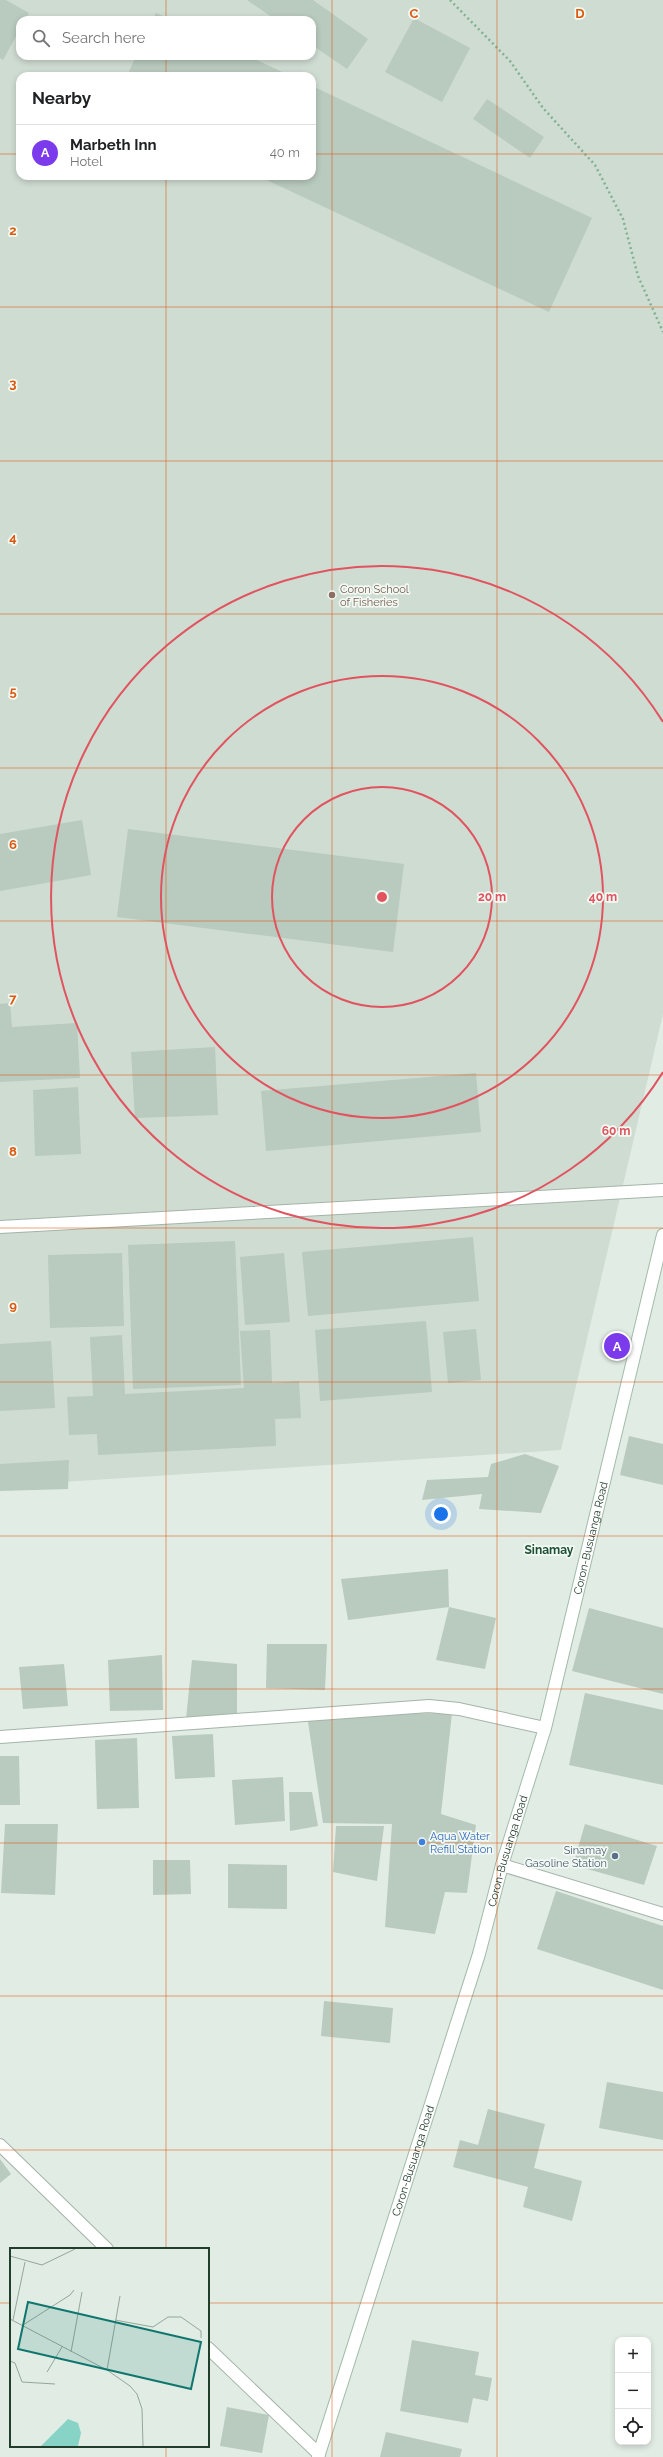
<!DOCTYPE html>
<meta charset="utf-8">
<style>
:root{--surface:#fff;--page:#f6f6f6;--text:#202124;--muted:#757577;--line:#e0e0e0;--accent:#7c3aed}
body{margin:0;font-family:Raleway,sans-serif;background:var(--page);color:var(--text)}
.controls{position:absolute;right:12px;bottom:12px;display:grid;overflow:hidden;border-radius:8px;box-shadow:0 2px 6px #0003}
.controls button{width:36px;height:36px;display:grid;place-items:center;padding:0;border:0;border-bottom:1px solid var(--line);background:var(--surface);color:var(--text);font:20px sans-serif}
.you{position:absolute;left:441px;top:1514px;width:14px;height:14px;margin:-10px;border:3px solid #fff;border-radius:50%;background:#1a73e8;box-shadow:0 0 0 6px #1a73e833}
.badge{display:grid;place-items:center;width:26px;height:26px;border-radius:50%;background:var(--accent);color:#fff;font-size:13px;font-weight:700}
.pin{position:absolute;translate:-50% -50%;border:2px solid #fff;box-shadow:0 1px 4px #0006}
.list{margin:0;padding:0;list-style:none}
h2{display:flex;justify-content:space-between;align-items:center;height:52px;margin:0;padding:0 16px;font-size:17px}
h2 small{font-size:13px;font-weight:400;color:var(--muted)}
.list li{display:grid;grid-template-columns:26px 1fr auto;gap:12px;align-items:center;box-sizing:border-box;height:56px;padding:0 16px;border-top:1px solid var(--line)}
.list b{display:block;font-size:15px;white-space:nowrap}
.list p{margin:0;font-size:13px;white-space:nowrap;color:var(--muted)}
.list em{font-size:13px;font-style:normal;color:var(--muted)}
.icon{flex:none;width:22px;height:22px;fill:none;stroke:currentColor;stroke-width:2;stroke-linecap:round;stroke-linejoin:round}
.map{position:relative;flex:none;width:663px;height:2457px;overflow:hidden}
.search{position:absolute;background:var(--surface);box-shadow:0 2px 6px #0003;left:16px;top:16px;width:300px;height:44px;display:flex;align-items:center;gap:10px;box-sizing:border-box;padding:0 14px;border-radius:12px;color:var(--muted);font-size:15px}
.panel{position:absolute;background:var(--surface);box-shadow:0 2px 6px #0003;left:16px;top:72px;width:300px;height:108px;border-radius:12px}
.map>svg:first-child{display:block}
</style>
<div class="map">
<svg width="663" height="2457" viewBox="0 0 663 2457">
<rect width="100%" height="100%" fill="#e1ece4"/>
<path fill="#cfdcd2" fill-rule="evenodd" d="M0,0H663V1014L561,1450L0,1486ZM20,20H312V56H20ZM20,76H312V176H20Z"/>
<g fill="#b9cabe">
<path d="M0,0H6L29,13L25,20H20V29L3,60L0,58Z"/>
<path d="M247,0H313L368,39L347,69L312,45V20H276Z"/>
<path d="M156,13L172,20H152Z"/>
<path d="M414,18L470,48L442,102L385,72Z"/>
<path d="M136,56H248L291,76H127Z"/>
<path d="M312,86L592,218L549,312L258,176H312Z"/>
<path d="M487,99L544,137L530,158L473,119Z"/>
<path d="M82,820L91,875L0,891V834Z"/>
<path d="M128,829L404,864L393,952L117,917Z"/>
<path d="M10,1003L12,1027L77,1023L80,1078L0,1082V1004Z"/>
<path d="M215,1047L218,1115L135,1118L131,1052Z"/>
<path d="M476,1073L481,1132L266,1151L261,1091Z"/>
<path d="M78,1087L81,1154L35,1156L33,1090Z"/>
<path d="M473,1237L479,1301L308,1316L302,1252Z"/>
<path d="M235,1241L241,1385L133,1389L128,1245Z"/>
<path d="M122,1253L124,1326L50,1328L48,1255Z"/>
<path d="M284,1253L290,1322L245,1325L240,1257Z"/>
<path d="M426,1321L432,1392L320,1401L315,1330Z"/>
<path d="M476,1329L481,1380L448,1383L443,1332Z"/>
<path d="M270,1330L272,1383L299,1381L301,1418L275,1419L276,1446L98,1455L97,1434L69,1435L67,1397L93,1396L90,1337L122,1335L125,1394L244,1388L240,1331Z"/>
<path d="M51,1341L55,1408L0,1411V1344Z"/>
<path d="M629,1436L663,1444V1485L620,1475Z"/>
<path d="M525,1454L559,1466L541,1513L479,1509L482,1494L422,1500L427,1480L488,1477L491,1464Z"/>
<path d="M69,1460L68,1489L0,1491V1464Z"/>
<path d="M448,1569L449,1607L348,1620L341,1579Z"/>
<path d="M449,1607L496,1618L485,1669L436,1660Z"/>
<path d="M589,1608L663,1628V1694L572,1671Z"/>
<path d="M267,1644H327L325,1690L266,1688Z"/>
<path d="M162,1655L163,1710L110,1711L108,1660Z"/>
<path d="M192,1660L237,1664V1717L186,1719Z"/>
<path d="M64,1664L68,1706L23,1709L19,1667Z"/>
<path d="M585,1693L663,1710V1785L569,1765Z"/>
<path d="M452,1713L441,1814L476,1825L467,1893L445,1892L435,1934L385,1927L392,1824L323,1823L307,1715Z"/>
<path d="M213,1734L215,1777L175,1779L172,1736Z"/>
<path d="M137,1738L139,1808L97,1809L95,1740Z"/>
<path d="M0,1756H19L20,1805H0Z"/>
<path d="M283,1777L285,1821L235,1825L232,1780Z"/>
<path d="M289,1792H312L318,1826L290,1831Z"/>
<path d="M5,1824H58L55,1895L1,1893Z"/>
<path d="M585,1824L657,1846L644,1885L573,1865Z"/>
<path d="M336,1826H384L377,1881L333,1872Z"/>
<path d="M153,1860H190L191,1894L153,1895Z"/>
<path d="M228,1864L287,1865V1909L228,1908Z"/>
<path d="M556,1891L663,1926V1990L537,1949Z"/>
<path d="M324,2001L393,2008L390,2043L321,2036Z"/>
<path d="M607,2082L663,2092V2140L599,2128Z"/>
<path d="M488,2109L545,2124L534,2168L582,2181L572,2221L523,2207L528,2187L453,2167L460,2140L478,2145Z"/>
<path d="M0,2159L11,2174L0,2183Z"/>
<path d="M412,2340L479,2352L475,2375L492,2378L488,2401L473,2398L468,2423L400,2411Z"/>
<path d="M227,2407L269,2415L262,2453L220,2446Z"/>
<path d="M386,2432L462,2449L460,2457H380Z"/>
</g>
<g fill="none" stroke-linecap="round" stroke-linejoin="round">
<defs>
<g id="service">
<path d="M0,1227L663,1190"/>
<path d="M502,1865L663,1914"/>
</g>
<g id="minor">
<path d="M0,1737L429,1706L459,1709L545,1728"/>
<path d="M0,2145L107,2249"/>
<path d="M208,2348L319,2454"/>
</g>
<g id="secondary">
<path id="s1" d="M318,2457L479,1954L502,1865L545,1728L663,1235"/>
</g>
</defs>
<use href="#service" stroke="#a4b4a9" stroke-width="14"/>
<use href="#minor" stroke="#a4b4a9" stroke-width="14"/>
<use href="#secondary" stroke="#a2bbaa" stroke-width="14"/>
<path stroke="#81b191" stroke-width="2.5" stroke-dasharray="2 3" stroke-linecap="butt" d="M450,0L510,61L543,108L595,165L623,219L638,276L663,332"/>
<use href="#service" stroke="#fff" stroke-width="12"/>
<use href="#minor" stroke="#fff" stroke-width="12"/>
<use href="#secondary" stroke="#fff" stroke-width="12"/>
</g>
<path fill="none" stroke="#de580e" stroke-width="1" stroke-opacity="0.55" d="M166,0V20M332,0V2457M497,0V2457M166,56V76M0,154H20M312,154H663M166,176V2249M0,307H663M0,461H663M0,614H663M0,768H663M0,921H663M0,1075H663M0,1228H663M0,1382H663M0,1536H663M0,1689H663M0,1843H663M0,1996H663M0,2150H663M0,2303H11M208,2303H663M166,2446V2457"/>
<g fill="none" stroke="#e1545f" stroke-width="2">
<circle cx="382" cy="897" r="110"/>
<circle cx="382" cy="897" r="221"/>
<path d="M663 1072A331 331 0 1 1 663 722"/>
</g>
<circle fill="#8d6e63" stroke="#f2f9f3" stroke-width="1.5" cx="332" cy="595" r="4"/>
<circle fill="#3f7fe0" stroke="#f2f9f3" stroke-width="1.5" cx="422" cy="1842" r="4"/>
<circle fill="#5c6f8a" stroke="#f2f9f3" stroke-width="1.5" cx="615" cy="1856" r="4"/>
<g text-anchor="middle" stroke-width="3.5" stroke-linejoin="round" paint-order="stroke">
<g font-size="11" fill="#785e54" stroke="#f2f9f3" text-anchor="start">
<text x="340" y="593">Coron School<tspan x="340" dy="13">of Fisheries</tspan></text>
</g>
<g font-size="11" fill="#213d2c" stroke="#f2f9f3">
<text dy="4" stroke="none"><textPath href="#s1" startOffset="959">Coron-Busuanga Road</textPath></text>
<text dy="4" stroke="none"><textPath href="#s1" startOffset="635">Coron-Busuanga Road</textPath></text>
<text dy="4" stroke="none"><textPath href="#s1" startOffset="311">Coron-Busuanga Road</textPath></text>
</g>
<g font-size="11" fill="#366cbe" stroke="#f2f9f3" text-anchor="start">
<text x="430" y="1840">Aqua Water<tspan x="430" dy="13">Refill Station</tspan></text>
</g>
<g font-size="11" fill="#4e5e75" stroke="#f2f9f3" text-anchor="end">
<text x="607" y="1854">Sinamay<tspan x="607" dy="13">Gasoline Station</tspan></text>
</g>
<g font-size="12" font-weight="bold" fill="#1c5032" stroke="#f2f9f3">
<text x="549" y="1554">Sinamay</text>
</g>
</g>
<g transform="translate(10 2248)">
<rect width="199" height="199" fill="#e1ece4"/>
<path d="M58,171L68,175L71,185L68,198H31Z" fill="#87d3c5"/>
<path fill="none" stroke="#94a69a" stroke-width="1" d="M0,8L32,17L65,1M0,71L97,122L120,138L127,146L132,161L133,198M3,72L15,14M105,72L143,79L158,69H171L191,83V90M13,77L60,47L64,42M61,104L72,44M0,113L5,115L12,134L45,136M97,122L110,48M37,124L52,99"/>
<path fill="#0f766e" fill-opacity="0.15" stroke="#0f766e" stroke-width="2" d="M18,54L191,94L181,141L8,101Z"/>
<rect width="199" height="199" fill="none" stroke="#213d2c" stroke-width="2"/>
</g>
<g font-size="13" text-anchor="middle" font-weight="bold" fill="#de580e" stroke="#f2f9f3" stroke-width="3.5" stroke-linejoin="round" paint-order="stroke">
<text x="414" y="18">C</text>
<text x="580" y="18">D</text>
<text x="13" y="235">2</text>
<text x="13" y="388">3</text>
<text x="13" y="542">4</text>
<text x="13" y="696">5</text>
<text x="13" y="849">6</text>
<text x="13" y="1003">7</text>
<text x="13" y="1156">8</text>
<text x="13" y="1310">9</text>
</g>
<circle cx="382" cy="897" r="6" fill="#e1545f" stroke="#f2f9f3" stroke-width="2"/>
<g font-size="12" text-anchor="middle" font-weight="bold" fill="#e1545f" stroke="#f2f9f3" stroke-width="3.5" stroke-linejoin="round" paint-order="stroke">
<text x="492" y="901">20 m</text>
<text x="603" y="901">40 m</text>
<text x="616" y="1135">60 m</text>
</g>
</svg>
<div class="controls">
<button>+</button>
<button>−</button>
<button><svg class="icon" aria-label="locate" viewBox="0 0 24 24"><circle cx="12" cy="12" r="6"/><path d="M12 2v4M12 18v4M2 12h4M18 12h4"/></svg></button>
</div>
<div class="you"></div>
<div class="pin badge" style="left:617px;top:1346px">A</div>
<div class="search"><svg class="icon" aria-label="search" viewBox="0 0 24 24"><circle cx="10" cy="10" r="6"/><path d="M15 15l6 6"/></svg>Search here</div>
<section class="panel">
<h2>Nearby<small></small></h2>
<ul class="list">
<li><span class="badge">A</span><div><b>Marbeth Inn</b><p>Hotel</p></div><em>40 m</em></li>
</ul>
</section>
</div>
